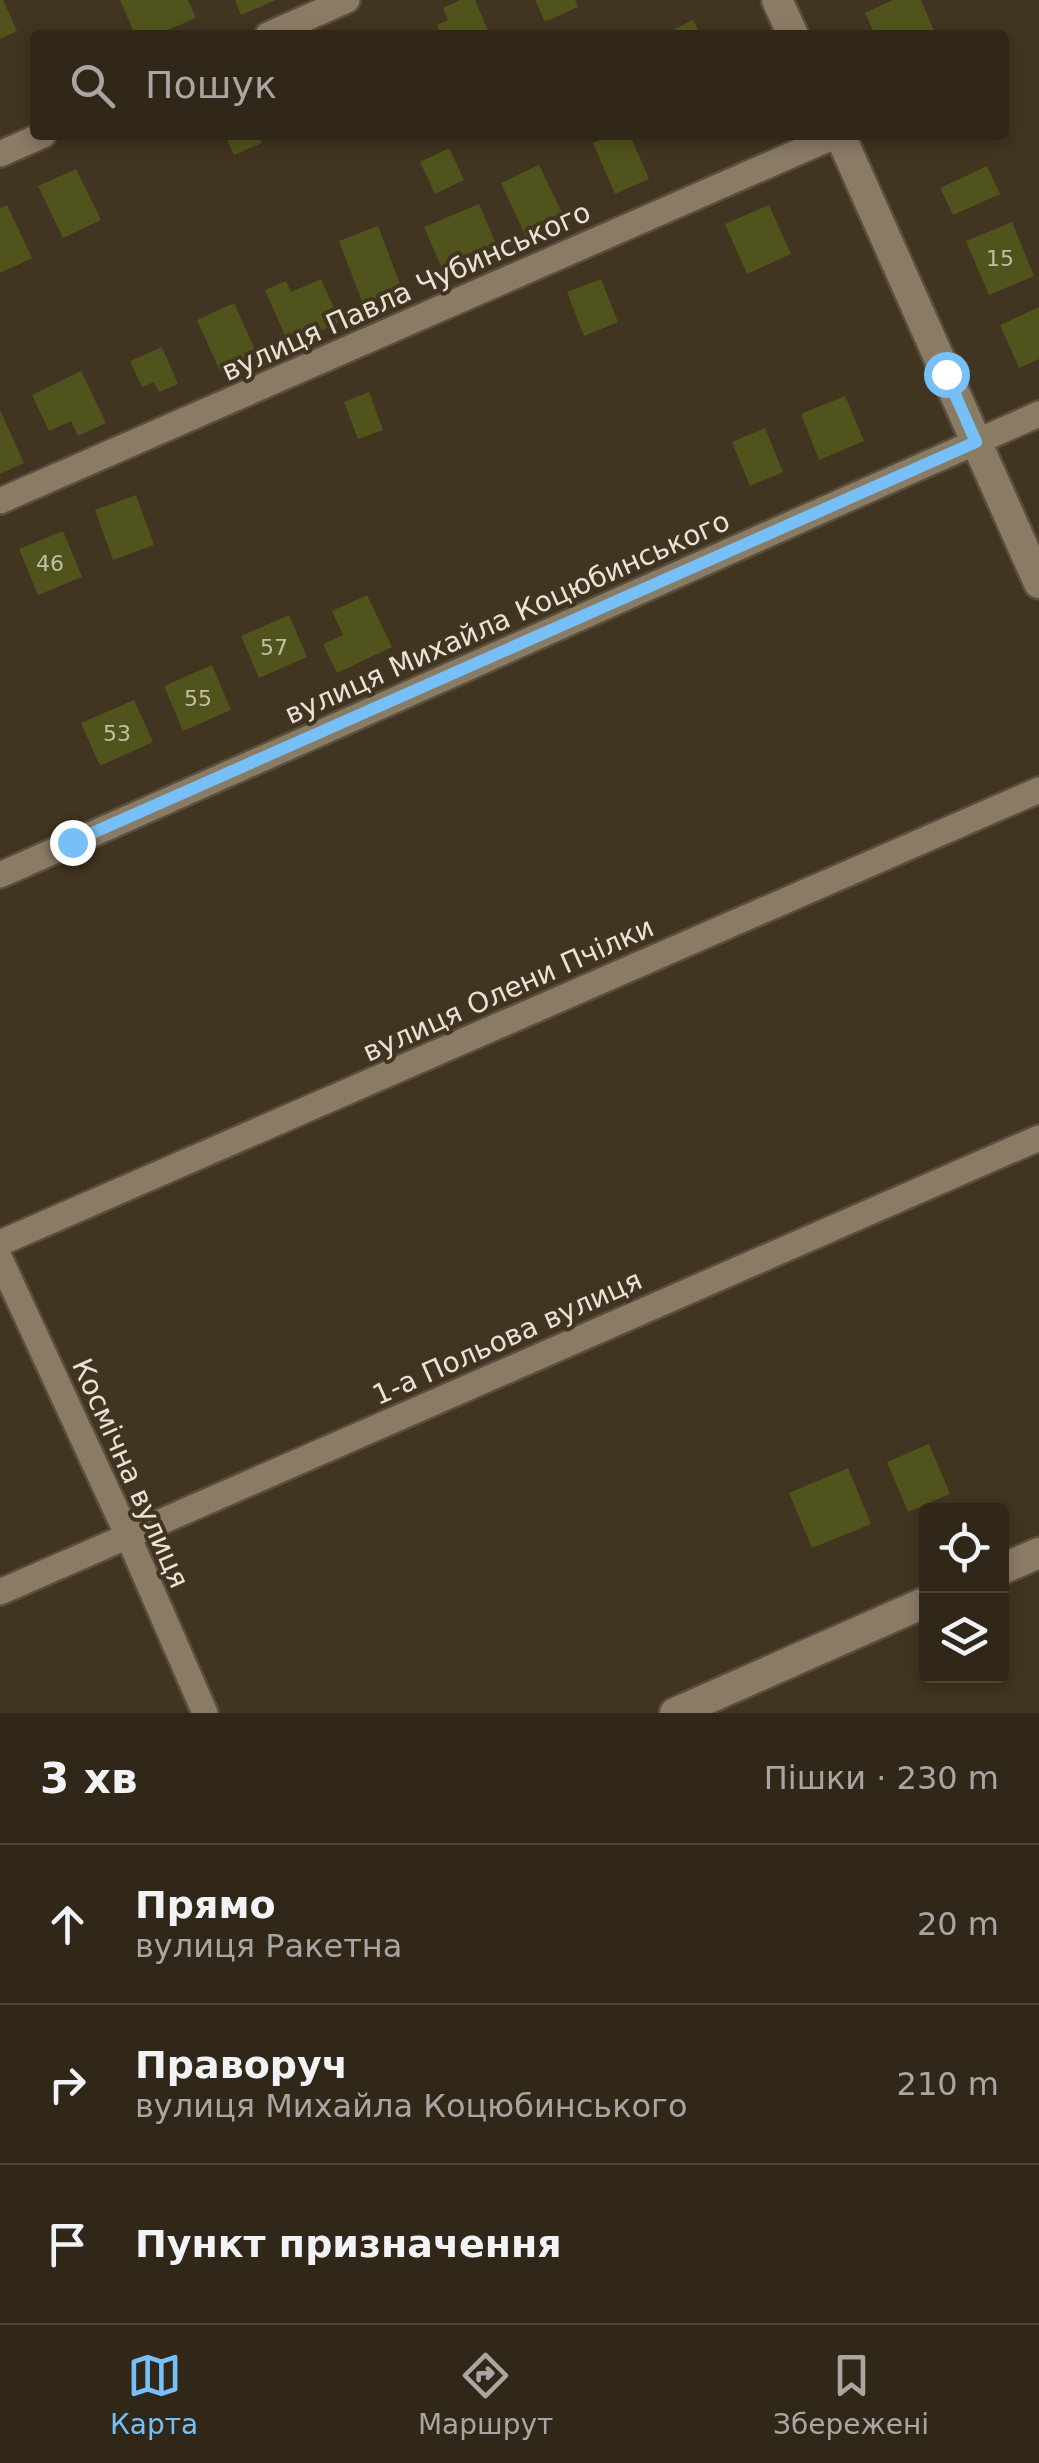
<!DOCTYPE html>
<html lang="uk">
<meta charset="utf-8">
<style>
:root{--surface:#312718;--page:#392f21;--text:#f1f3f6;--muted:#a8a5a2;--line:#4c4437;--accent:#76c0f7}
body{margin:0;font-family:"DejaVu Sans",sans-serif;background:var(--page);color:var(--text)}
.controls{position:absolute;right:30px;bottom:30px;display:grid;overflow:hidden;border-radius:10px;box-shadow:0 5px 15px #0003}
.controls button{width:90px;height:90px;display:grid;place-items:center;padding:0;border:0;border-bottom:2px solid var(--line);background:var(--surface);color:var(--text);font:50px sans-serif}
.stop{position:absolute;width:30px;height:30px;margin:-22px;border:8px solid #76c0f7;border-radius:50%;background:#fff}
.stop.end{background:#76c0f7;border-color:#fff;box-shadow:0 2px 10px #0008}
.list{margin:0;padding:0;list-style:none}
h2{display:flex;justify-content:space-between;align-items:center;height:130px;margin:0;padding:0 40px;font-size:42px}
h2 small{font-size:32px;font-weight:400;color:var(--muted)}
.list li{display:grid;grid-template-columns:65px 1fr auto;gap:30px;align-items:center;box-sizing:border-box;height:160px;padding:0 40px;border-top:2px solid var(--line)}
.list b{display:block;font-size:38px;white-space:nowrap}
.list p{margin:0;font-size:32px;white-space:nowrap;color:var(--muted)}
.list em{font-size:32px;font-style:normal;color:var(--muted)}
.icon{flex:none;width:55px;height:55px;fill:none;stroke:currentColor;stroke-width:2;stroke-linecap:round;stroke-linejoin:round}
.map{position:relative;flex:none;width:1039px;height:1713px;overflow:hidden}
.search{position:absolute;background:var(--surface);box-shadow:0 5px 15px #0003;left:30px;right:30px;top:30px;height:110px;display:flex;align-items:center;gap:25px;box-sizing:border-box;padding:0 35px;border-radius:10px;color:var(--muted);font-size:38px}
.sheet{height:610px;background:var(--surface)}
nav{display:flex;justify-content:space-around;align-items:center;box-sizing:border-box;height:140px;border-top:2px solid var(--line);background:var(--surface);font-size:28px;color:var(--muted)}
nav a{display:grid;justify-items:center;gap:5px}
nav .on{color:var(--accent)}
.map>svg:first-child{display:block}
</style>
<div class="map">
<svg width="1039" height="1713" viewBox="0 0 1039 1713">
<rect width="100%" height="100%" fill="#413420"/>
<g fill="#51531c">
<path d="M0,0H3L17,31L0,39Z"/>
<path d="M120,0H188L196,18L156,35H135Z"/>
<path d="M235,0H276L241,15Z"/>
<path d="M460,0H475L490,35H441L437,25L448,20L443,8Z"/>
<path d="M535,0H575L578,7L545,22Z"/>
<path d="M893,0H921L935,33L875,35L865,13Z"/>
<path d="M693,20L701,35H663Z"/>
<path d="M225,135H258L262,143L234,155Z"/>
<path d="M612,135H630L649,179L615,194L593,143Z"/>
<path d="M449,148L464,180L435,194L420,162Z"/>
<path d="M539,165L565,219L526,237L501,183Z"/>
<path d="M987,166L1000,194L953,215L940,188Z"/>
<path d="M76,169L101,220L63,238L38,186Z"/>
<path d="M479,204L498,249L444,273L424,227Z"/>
<path d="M7,205L32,258L0,273V208Z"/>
<path d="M769,205L791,254L747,274L725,224Z"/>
<path d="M1012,222L1034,276L989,295L966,241Z"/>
<path d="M378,226L402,289L363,304L339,241Z"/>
<path d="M321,279L340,322L289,345L265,290L286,281L291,292Z"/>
<path d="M601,279L618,322L584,336L567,292Z"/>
<path d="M234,303L257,354L220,371L197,320Z"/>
<path d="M1039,307V359L1019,368L1000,325Z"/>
<path d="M162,347L178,384L159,392L154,382L142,387L130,361Z"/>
<path d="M81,371L106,423L78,436L71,421L49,431L32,395Z"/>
<path d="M369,392L383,430L358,439L344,402Z"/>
<path d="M845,396L864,441L819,460L801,414Z"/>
<path d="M0,410L24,463L0,474Z"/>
<path d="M765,428L783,472L750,486L732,442Z"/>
<path d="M136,495L154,545L113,560L95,510Z"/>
<path d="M63,531L82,577L38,595L19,549Z"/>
<path d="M367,595L392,647L337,673L323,644L343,635L332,611Z"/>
<path d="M289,615L307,657L259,678L241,636Z"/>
<path d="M212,665L231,710L183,731L164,686Z"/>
<path d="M134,700L153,742L100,766L81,723Z"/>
<path d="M929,1444L950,1494L908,1512L887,1462Z"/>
<path d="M848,1468L871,1524L812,1548L789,1493Z"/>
</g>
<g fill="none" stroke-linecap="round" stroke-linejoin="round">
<defs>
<g id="street">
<path d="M268,35L347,0"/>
<path d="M0,154L43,135"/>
<path d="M0,501L837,135"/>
<path d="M0,875L1039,414"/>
<path d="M0,1243L1039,790"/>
<path d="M0,1259L128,1536L205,1713"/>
<path d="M0,1592L1039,1138"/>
</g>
<g id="secondary">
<path d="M777,0L793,35"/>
<path d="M840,135L1039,583"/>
<path d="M1002,1569L1039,1553"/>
<path d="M675,1713L926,1602"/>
</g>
</defs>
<use href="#street" stroke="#5a4f3e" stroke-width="30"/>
<use href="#secondary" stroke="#5a4f3e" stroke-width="35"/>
<use href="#street" stroke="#8a7b65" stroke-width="25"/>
<use href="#secondary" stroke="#8a7b65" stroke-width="30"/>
</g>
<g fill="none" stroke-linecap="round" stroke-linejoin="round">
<path stroke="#76c0f7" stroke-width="12" d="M72,842L976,442L946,374"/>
</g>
<g text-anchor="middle" stroke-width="8" stroke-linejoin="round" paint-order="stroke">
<g font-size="22" fill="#c4bea8">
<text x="1000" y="266">15</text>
<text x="50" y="571">46</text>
<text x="274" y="655">57</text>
<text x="198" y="706">55</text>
<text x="117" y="741">53</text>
</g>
<g font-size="28" fill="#eae2d6" stroke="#413420">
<text transform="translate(406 291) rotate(-24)" y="10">вулиця Павла Чубинського</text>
<text transform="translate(507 617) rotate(-24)" y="10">вулиця Михайла Коцюбинського</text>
<text transform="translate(508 989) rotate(-24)" y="10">вулиця Олени Пчілки</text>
<text transform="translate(507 1337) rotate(-24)" y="10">1-а Польова вулиця</text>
<text transform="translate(131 1473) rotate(66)" y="10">Космічна вулиця</text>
</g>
</g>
</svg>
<div class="controls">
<button><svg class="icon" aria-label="locate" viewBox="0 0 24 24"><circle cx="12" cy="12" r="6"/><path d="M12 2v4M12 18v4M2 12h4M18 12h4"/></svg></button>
<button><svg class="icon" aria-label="layers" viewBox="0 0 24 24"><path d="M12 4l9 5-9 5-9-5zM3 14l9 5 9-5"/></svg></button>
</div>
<div class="stop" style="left:946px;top:374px"></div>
<div class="stop end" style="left:72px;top:842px"></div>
<div class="search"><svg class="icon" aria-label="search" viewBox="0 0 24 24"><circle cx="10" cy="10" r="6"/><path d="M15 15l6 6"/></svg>Пошук</div>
</div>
<section class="sheet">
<h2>3 хв<small>Пішки · 230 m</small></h2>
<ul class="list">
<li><svg class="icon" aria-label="ahead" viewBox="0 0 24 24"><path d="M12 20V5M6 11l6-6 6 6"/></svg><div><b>Прямо</b><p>вулиця Ракетна</p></div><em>20 m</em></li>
<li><svg class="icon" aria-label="right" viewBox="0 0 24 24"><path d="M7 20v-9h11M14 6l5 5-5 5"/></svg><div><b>Праворуч</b><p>вулиця Михайла Коцюбинського</p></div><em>210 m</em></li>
<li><svg class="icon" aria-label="arrive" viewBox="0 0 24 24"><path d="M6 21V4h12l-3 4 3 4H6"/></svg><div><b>Пункт призначення</b></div></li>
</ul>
</section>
<nav>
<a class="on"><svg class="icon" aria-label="map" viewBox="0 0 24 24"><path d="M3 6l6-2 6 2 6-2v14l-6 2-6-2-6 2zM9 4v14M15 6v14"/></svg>Карта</a>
<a><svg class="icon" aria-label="directions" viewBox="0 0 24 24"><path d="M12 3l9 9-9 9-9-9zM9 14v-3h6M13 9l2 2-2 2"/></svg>Маршрут</a>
<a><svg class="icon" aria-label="saved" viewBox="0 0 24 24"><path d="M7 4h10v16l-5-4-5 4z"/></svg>Збережені</a>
</nav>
